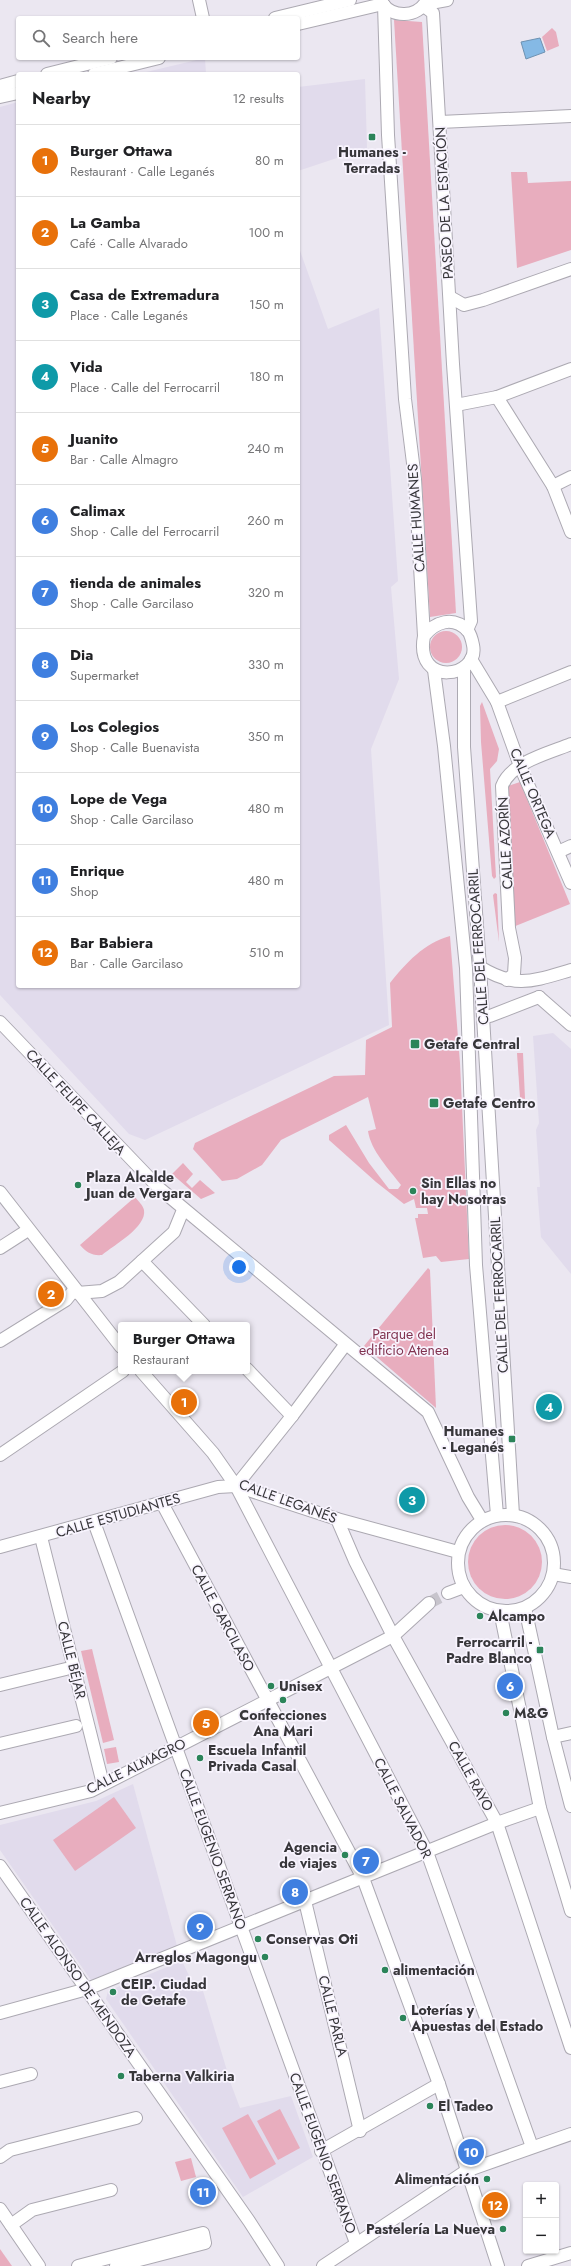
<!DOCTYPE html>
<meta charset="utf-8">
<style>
:root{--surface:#fff;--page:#f2f2f2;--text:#202124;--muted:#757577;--line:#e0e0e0;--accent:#2b8459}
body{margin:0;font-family:Jost,sans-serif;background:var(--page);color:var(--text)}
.controls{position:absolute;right:12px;bottom:12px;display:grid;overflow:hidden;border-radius:4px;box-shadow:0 1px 3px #0004}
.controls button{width:36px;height:36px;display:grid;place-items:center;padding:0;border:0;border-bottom:1px solid var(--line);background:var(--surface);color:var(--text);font:20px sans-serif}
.you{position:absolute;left:239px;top:1267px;width:14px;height:14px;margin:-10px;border:3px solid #fff;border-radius:50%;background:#1a73e8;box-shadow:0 0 0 6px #1a73e833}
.badge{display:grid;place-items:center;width:26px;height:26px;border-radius:50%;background:var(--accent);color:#fff;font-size:13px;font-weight:700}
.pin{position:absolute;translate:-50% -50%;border:2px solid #fff;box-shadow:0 1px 4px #0006}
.popup{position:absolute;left:118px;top:1322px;width:132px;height:52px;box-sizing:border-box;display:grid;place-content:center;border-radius:4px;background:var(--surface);filter:drop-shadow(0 1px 3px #0005);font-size:13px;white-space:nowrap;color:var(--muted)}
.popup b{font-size:15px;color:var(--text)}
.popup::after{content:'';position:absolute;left:50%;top:100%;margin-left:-8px;border:8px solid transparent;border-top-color:var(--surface)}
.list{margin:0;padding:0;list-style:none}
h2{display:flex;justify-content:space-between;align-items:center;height:52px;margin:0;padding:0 16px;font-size:17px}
h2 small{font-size:13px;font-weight:400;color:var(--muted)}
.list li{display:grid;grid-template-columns:26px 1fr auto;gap:12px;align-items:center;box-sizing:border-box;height:72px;padding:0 16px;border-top:1px solid var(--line)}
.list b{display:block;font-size:15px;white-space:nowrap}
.list p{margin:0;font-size:13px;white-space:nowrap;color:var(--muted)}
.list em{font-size:13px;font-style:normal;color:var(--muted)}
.icon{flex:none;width:22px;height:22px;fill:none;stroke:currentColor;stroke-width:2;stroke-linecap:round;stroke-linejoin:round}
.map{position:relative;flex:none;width:571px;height:2266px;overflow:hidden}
.search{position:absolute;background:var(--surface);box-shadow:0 1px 3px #0004;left:16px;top:16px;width:284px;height:44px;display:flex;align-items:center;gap:10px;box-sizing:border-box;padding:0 14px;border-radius:4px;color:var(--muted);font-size:15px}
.panel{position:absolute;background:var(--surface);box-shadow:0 1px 3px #0004;left:16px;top:72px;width:284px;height:916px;border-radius:4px}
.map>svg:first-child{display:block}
</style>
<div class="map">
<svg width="571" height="2266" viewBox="0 0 571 2266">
<rect width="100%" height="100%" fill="#ebe7f1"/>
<g fill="#e1dbec">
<path d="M205,58L206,74H138Z"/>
<path d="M365,79L367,148L298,171V87Z"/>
<path d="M18,102V986H298V245L328,329L379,308L398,581L391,587L399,679L371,749L389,1025L145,1140L129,1134L0,995V107Z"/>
<path d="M553,1033L571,1049V1274L541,1237L537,1187H540L536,1130L539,1123L533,1036Z"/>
<path d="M133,1784L177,1946L91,1980L0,1850V1825L96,1801Z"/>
<path d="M182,1961L197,1992L203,1991L231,2084L240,2108L291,2096L313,2157L243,2197L106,1999L108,1991Z"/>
</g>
<g fill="#e8adbe">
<path d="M394,20L422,22L456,613L430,617Z"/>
<path d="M552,28L556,32L559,46L547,51L542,37Z"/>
<path d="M511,172H527L528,183L571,181V250L517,268Z"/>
<circle cx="446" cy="647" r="16"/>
<path d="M482,702L499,749L497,761L490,769L496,877L494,879L492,876L481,742L480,706Z"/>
<path d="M520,782L570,904L513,927L505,787Z"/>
<path d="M495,893L497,894L499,942L493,895Z"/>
<path d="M450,936L460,1063L469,1259L441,1262L436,1256L423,1258L415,1218H418V1214H428L427,1208H416L414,1199L404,1204L376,1182L329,1140V1135L346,1125L369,1163L389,1189H398L401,1185C389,1169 371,1151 368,1131L376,1129L368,1097L281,1140L262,1165L237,1179L222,1181L193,1149L195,1143L334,1076L365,1075L366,1040L392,1027L390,983C406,963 424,943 450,936Z"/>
<path d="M517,1053H523L525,1099L520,1098Z"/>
<path d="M183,1163L193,1174L186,1182L192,1188L200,1180L215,1193L201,1199L172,1174Z"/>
<path d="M135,1197C138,1201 143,1205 144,1210C147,1227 114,1245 102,1255C92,1256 86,1252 80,1245Z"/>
<path d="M428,1268L430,1270L436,1408L364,1346Z"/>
<circle cx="505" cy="1562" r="37"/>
<path d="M92,1649L114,1740L103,1743L81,1651Z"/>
<path d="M116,1747L119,1762L107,1764L104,1749Z"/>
<path d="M114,1797L136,1828L75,1871L53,1840Z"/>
<path d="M280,2109L300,2148L278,2160L257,2121Z"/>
<path d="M248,2114L276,2164L250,2179L222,2128Z"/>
<path d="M191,2158L196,2177L181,2181L175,2162Z"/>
<path d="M0,2249L12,2266H0Z"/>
</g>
<path fill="#85b9e5" stroke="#6e92b2" d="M540,38L545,52L526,59L521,42Z"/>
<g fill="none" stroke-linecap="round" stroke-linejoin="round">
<path stroke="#c7c4cc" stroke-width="12" stroke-dasharray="12 6" stroke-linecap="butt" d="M429,1603L448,1593"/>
<defs>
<g id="minor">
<path d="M199,0L203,18"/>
<path d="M381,1C391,19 418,18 427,0"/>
<path d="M425,4L447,0"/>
<path d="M384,5L388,135L405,399L415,479L424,636C414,688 480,678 473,645C472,640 471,635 468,631C453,615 435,622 424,636"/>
<path d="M424,6L433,13L453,364L471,621L467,630"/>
<path d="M275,18L350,0"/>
<path d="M298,24L383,4"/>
<path d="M47,74L111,58"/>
<path d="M94,74L159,58"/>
<path d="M0,86L18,81"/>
<path d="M0,97L18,93"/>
<path d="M440,122L571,116"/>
<path d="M450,297L464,305L483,300L571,269"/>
<path d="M497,397L553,486L571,532"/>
<path d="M456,405L497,397L571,369"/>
<path d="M553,486L571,477"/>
<path d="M471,659L497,702L520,766L571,883"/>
<path d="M464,668V747L480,967L513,1515"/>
<path d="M434,670L444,746L466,968L476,1265L497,1515"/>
<path d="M497,702L571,672"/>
<path d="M558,852L571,846"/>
<path d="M480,967C516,989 533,981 571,970"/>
<path d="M507,980L514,974L515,958L509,928L502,786C511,762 549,753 571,744"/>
<path d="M539,997L571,1025"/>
<path d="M490,1016L539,997"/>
<path d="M0,1022L159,1188L428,1412L468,1497L482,1520"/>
<path d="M0,1192L121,1347"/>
<path d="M0,1248L28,1230"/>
<path d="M142,1261L204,1325"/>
<path d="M77,1293L102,1291L119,1282L174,1232L183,1210"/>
<path d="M0,1341L66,1300L74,1290"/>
<path d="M247,1369L292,1416"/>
<path d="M141,1371L213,1453L236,1486L427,1852L532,2147"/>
<path d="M0,1455L123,1371"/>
<path d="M236,1486L292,1416L345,1345"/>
<path d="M162,1503L363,1878L439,2084L498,2266"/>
<circle cx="506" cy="1563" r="48"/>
<path d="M337,1519L355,1561L393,1636L497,1823L571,2048"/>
<path d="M94,1522L356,2243"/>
<path d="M41,1537L103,1784"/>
<path d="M0,1547L218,1487L236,1486L337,1519L458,1552"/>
<path d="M553,1574L571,1577"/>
<path d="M448,1593L464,1587"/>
<path d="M525,1608L553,1737L571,1806"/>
<path d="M500,1611L540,1808L571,1911"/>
<path d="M0,1685L66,1669"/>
<path d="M553,1737L571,1733"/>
<path d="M0,1744L76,1726"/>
<path d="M0,1813L91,1791L393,1636L429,1603"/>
<path d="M0,1866L249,2221L278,2266"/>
<path d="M305,1901L360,2131"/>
<path d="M0,2013L87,1989L497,1823L540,1808"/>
<path d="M0,2082L31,2074"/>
<path d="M321,2151L439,2084"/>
<path d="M0,2157L10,2150L136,2118"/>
<path d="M0,2209L39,2266"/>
<path d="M11,2225L32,2210L111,2190"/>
<path d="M78,2266L203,2233L205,2243L116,2266"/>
<path d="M323,2266L466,2171L571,2134"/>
<path d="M528,2266L571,2253"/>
</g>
</defs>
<use href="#minor" stroke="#aca9b2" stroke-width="14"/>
<use href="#minor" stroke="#fff" stroke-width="12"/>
</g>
<g fill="#2b8459" stroke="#f8f4fe" stroke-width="1.5">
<rect x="368" y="133" width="8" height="8" rx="2"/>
<rect x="410" y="1039" width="10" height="10" rx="2"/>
<rect x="429" y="1098" width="10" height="10" rx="2"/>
<circle cx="78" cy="1185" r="4"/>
<circle cx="413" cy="1191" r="4"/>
<rect x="508" y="1435" width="8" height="8" rx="2"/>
<circle cx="480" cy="1616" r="4"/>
<rect x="536" y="1646" width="8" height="8" rx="2"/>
<circle cx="271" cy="1686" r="4"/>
<circle cx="283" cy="1700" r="4"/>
<circle cx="506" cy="1713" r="4"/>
<circle cx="200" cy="1758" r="4"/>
<circle cx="345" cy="1855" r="4"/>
<circle cx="258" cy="1939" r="4"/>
<circle cx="265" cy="1957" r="4"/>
<circle cx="385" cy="1970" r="4"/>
<circle cx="113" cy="1992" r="4"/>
<circle cx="403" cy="2018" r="4"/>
<circle cx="121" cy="2076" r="4"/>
<circle cx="430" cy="2106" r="4"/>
<circle cx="487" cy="2179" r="4"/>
<circle cx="503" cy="2229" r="4"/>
</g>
<g text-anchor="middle" stroke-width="3.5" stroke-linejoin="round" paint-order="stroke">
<g font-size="14" font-weight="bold" fill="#37363a" stroke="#f8f4fe" text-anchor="start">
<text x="372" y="157" text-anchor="middle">Humanes -<tspan x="372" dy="16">Terradas</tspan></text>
<text x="424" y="1049">Getafe Central</text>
<text x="443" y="1108">Getafe Centro</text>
<text x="86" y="1182">Plaza Alcalde<tspan x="86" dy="16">Juan de Vergara</tspan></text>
<text x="421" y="1188">Sin Ellas no<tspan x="421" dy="16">hay Nosotras</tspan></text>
<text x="504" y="1436" text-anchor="end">Humanes<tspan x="504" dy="16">- Leganés</tspan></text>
<text x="488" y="1621">Alcampo</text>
<text x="532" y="1647" text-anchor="end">Ferrocarril -<tspan x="532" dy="16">Padre Blanco</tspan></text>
<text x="279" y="1691">Unisex</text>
<text x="514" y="1718">M&amp;G</text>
<text x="283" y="1720" text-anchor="middle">Confecciones<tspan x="283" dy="16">Ana Mari</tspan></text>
<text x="208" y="1755">Escuela Infantil<tspan x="208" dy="16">Privada Casal</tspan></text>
<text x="337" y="1852" text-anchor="end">Agencia<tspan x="337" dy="16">de viajes</tspan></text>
<text x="266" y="1944">Conservas Oti</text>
<text x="257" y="1962" text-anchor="end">Arreglos Magongu</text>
<text x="393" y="1975">alimentación</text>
<text x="121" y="1989">CEIP. Ciudad<tspan x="121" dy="16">de Getafe</tspan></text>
<text x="411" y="2015">Loterías y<tspan x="411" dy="16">Apuestas del Estado</tspan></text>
<text x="129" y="2081">Taberna Valkiria</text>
<text x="438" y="2111">El Tadeo</text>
<text x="479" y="2184" text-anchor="end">Alimentación</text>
<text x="495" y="2234" text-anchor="end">Pastelería La Nueva</text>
</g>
<g font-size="14" fill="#37363a" stroke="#f8f4fe">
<text transform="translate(444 203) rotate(-93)" y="5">PASEO DE LA ESTACIÓN</text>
<text transform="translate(416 518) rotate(-94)" y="5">CALLE HUMANES</text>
<text transform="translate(533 793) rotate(67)" y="5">CALLE ORTEGA</text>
<text transform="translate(505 843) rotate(-93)" y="5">CALLE AZORÍN</text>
<text transform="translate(478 947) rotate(-94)" y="5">CALLE DEL FERROCARRIL</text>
<text transform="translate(76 1102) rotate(47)" y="5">CALLE FELIPE CALLEJA</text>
<text transform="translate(499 1295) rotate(-93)" y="5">CALLE DEL FERROCARRIL</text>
<text transform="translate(288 1501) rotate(20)" y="5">CALLE LEGANÉS</text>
<text transform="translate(118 1515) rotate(-16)" y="5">CALLE ESTUDIANTES</text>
<text transform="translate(223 1618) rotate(62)" y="5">CALLE GARCILASO</text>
<text transform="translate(72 1660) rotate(76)" y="5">CALLE BÉJAR</text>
<text transform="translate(136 1766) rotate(-26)" y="5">CALLE ALMAGRO</text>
<text transform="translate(471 1776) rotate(61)" y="5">CALLE RAYO</text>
<text transform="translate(403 1808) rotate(63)" y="5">CALLE SALVADOR</text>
<text transform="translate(213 1849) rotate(70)" y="5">CALLE EUGENIO SERRANO</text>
<text transform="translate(78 1977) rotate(55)" y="5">CALLE ALONSO DE MENDOZA</text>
<text transform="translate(333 2016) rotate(76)" y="5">CALLE PARLA</text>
<text transform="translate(323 2153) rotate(70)" y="5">CALLE EUGENIO SERRANO</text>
</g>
<g font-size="14" fill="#80324f" stroke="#f8f4fe">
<text x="404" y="1339">Parque del<tspan x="404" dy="16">edificio Atenea</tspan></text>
</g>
</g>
</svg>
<div class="controls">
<button>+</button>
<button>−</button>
</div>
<div class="you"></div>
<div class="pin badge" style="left:184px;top:1402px;background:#e8710a">1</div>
<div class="popup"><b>Burger Ottawa</b>Restaurant</div>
<div class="pin badge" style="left:51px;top:1294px;background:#e8710a">2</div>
<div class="pin badge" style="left:412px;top:1500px;background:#0f9aa8">3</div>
<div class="pin badge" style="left:549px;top:1407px;background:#0f9aa8">4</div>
<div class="pin badge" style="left:206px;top:1723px;background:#e8710a">5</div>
<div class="pin badge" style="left:510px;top:1686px;background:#3f7fe0">6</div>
<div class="pin badge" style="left:366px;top:1861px;background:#3f7fe0">7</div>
<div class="pin badge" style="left:295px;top:1892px;background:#3f7fe0">8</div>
<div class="pin badge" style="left:200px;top:1927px;background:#3f7fe0">9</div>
<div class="pin badge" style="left:471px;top:2152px;background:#3f7fe0">10</div>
<div class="pin badge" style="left:203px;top:2192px;background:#3f7fe0">11</div>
<div class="pin badge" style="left:495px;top:2205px;background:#e8710a">12</div>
<div class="search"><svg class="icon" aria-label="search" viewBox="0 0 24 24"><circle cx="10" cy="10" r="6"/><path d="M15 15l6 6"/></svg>Search here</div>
<section class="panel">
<h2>Nearby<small>12 results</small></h2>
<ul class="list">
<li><span class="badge" style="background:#e8710a">1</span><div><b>Burger Ottawa</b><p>Restaurant · Calle Leganés</p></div><em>80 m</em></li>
<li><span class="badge" style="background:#e8710a">2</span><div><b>La Gamba</b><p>Café · Calle Alvarado</p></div><em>100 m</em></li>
<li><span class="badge" style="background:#0f9aa8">3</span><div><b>Casa de Extremadura</b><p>Place · Calle Leganés</p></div><em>150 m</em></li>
<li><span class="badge" style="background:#0f9aa8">4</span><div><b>Vida</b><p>Place · Calle del Ferrocarril</p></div><em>180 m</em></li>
<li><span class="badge" style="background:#e8710a">5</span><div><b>Juanito</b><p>Bar · Calle Almagro</p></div><em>240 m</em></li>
<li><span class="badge" style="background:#3f7fe0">6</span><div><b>Calimax</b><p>Shop · Calle del Ferrocarril</p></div><em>260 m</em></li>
<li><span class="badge" style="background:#3f7fe0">7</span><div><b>tienda de animales</b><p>Shop · Calle Garcilaso</p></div><em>320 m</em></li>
<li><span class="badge" style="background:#3f7fe0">8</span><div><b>Dia</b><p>Supermarket</p></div><em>330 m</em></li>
<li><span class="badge" style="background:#3f7fe0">9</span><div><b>Los Colegios</b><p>Shop · Calle Buenavista</p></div><em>350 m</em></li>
<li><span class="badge" style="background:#3f7fe0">10</span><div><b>Lope de Vega</b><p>Shop · Calle Garcilaso</p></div><em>480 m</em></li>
<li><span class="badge" style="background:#3f7fe0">11</span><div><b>Enrique</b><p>Shop</p></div><em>480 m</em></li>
<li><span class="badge" style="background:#e8710a">12</span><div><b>Bar Babiera</b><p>Bar · Calle Garcilaso</p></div><em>510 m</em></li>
</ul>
</section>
</div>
